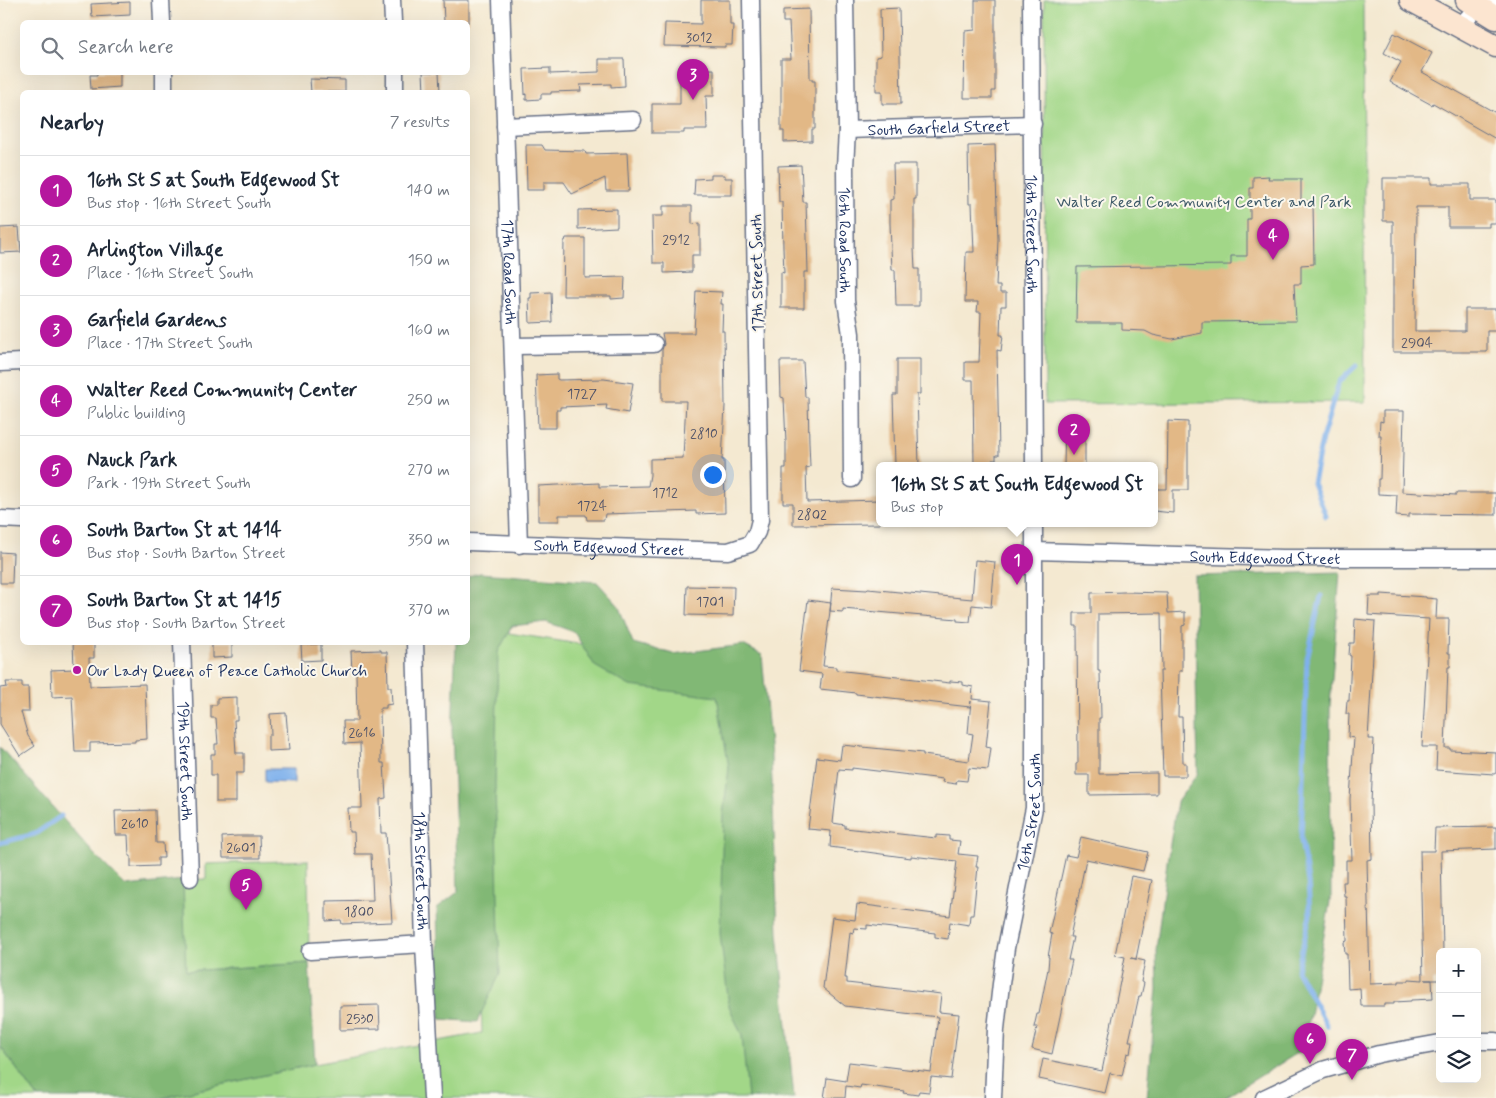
<!DOCTYPE html>
<meta charset="utf-8">
<style>
:root{--surface:#fff;--page:#f2f2f3;--text:#1f2937;--muted:#747a83;--line:#e0e1e3;--accent:#b5179e}
body{margin:0;font-family:Mynerve,sans-serif;background:var(--page);color:var(--text)}
.controls{position:absolute;right:15px;bottom:15px;display:grid;overflow:hidden;border-radius:8px;box-shadow:0 5px 20px #0002}
.controls button{width:45px;height:45px;display:grid;place-items:center;padding:0;border:0;border-bottom:1px solid var(--line);background:var(--surface);color:var(--text);font:25px sans-serif}
.you{position:absolute;left:712px;top:474px;width:18px;height:18px;margin:-12px;border:4px solid #fff;border-radius:50%;background:#1a73e8;box-shadow:0 0 0 8px #1a73e833}
.badge{display:grid;place-items:center;width:32px;height:32px;border-radius:50%;background:var(--accent);color:#fff;font-size:16px;font-weight:700}
.pin{position:absolute;translate:-50% -41px;filter:drop-shadow(0 1px 2px #0008)}
.pin::after{content:'';position:absolute;top:26px;width:18px;height:15px;background:inherit;clip-path:polygon(0 0,100% 0,50% 100%)}
.popup{position:absolute;left:876px;top:462px;width:282px;height:65px;box-sizing:border-box;display:grid;place-content:center;border-radius:8px;background:var(--surface);filter:drop-shadow(0 1px 4px #0005);font-size:16px;white-space:nowrap;color:var(--muted)}
.popup b{font-size:19px;color:var(--text)}
.popup::after{content:'';position:absolute;left:50%;top:100%;margin-left:-10px;border:10px solid transparent;border-top-color:var(--surface)}
.list{margin:0;padding:0;list-style:none}
h2{display:flex;justify-content:space-between;align-items:center;height:65px;margin:0;padding:0 20px;font-size:21px}
h2 small{font-size:16px;font-weight:400;color:var(--muted)}
.list li{display:grid;grid-template-columns:32px 1fr auto;gap:15px;align-items:center;box-sizing:border-box;height:70px;padding:0 20px;border-top:1px solid var(--line)}
.list b{display:block;font-size:19px;white-space:nowrap}
.list p{margin:0;font-size:16px;white-space:nowrap;color:var(--muted)}
.list em{font-size:16px;font-style:normal;color:var(--muted)}
.icon{flex:none;width:28px;height:28px;fill:none;stroke:currentColor;stroke-width:2;stroke-linecap:round;stroke-linejoin:round}
.map{position:relative;flex:none;width:1496px;height:1098px;overflow:hidden}
.search{position:absolute;background:var(--surface);box-shadow:0 5px 20px #0002;left:20px;top:20px;width:450px;height:55px;display:flex;align-items:center;gap:12px;box-sizing:border-box;padding:0 18px;border-radius:8px;color:var(--muted);font-size:19px}
.panel{position:absolute;background:var(--surface);box-shadow:0 5px 20px #0002;left:20px;top:90px;width:450px;height:555px;border-radius:8px}
.map>svg:first-child{display:block}
</style>
<div class="map">
<svg width="1496" height="1098" viewBox="0 0 1496 1098">
<rect width="100%" height="100%" fill="#fbf7ec"/>
<filter id="ink" filterUnits="userSpaceOnUse"><feTurbulence type="fractalNoise" baseFrequency=".02" numOctaves="2"/><feDisplacementMap in="SourceGraphic" scale="10" xChannelSelector="R" yChannelSelector="G"/><feConvolveMatrix kernelMatrix="1 2 1 2 8 2 1 2 1" color-interpolation-filters="sRGB"/></filter>
<filter id="wash" filterUnits="userSpaceOnUse"><feTurbulence type="fractalNoise" baseFrequency=".0096" numOctaves="4" result="noise"/><feDisplacementMap in="SourceGraphic" scale="20" xChannelSelector="R" yChannelSelector="G"/><feGaussianBlur stdDeviation="1.12" result="paint"/><feColorMatrix in="noise" values="0 0 0 0 0 0 0 0 0 0 0 0 0 0 0 0 0 1.4 0 .05"/><feComposite in="paint" operator="in"/></filter>
<g filter="url(#wash)">
<rect width="100%" height="100%" fill="#f4e9d1"/>
<g fill="#a2d788" stroke="#5e8373">
<path d="M1044,0H1363L1365,402L1045,404Z"/>
<path d="M470,627L753,671L777,1098H162L315,1064L482,1033Z"/>
<path d="M308,860L309,963L185,971L183,880L206,879V864Z"/>
<path d="M0,1046L38,1098H0Z"/>
</g>
<g fill="#81b874" stroke="#4e7469">
<path d="M1340,572L1330,706L1331,896L1310,1015L1301,1051L1224,1098H1147L1157,988L1156,950L1167,862L1177,802L1198,773L1194,576Z"/>
<path d="M480,573L597,582L618,605L633,643L673,654L743,645L762,655L771,757L778,933L794,1098H748L742,1036L729,1006L720,933L723,815L729,768L717,697L630,686L595,666L574,632L546,622L512,626L498,652L495,786L500,974L477,1022L440,1019L437,908L458,892L452,729L456,643L468,642V576Z"/>
<path d="M0,747L93,853L126,886L183,880L186,971L309,963L315,1064L162,1098H38L0,1046Z"/>
</g>
<path fill="#7fb1ec" stroke="#4d70a5" d="M265,769H294V783L265,782Z"/>
<g fill="none" stroke-linecap="round" stroke-linejoin="round">
<g stroke="#7fb1ec" stroke-width="5">
<path d="M1326,516L1313,483L1322,439L1339,382L1357,365"/>
<path d="M1321,596L1307,659L1301,840L1308,882L1310,915L1297,970L1327,1026"/>
<path d="M0,843L35,834L61,816"/>
</g>
</g>
<g id="blocks">
<g fill="#e2b886">
<path d="M443,0H469V22H444Z"/>
<path d="M701,0H730V25H733L732,45H725V47L664,46L665,23L701,24Z"/>
<path d="M975,0H995V91H992V98H964L965,31L975,30Z"/>
<path d="M130,2V15L92,17L91,4Z"/>
<path d="M899,8L901,104H882V91H876V57L881,56L880,9Z"/>
<path d="M809,9L810,79H812V81H815V129H812V141L784,142V131H781V59H791L789,22H783V10Z"/>
<path d="M1394,33L1432,53L1422,72L1496,113V139L1433,103L1432,105L1390,82L1401,62L1384,53Z"/>
<path d="M599,59H624L625,86L611,87V84L580,85L581,91L551,92V94H541V99L526,100V94L525,95L524,69L550,68V74L599,72Z"/>
<path d="M714,69V96H706L707,130H684V133H652V104H680V70Z"/>
<path d="M97,72H120V87L91,89L90,75H97Z"/>
<path d="M423,72H439L440,92H424Z"/>
<path d="M310,79L345,80V92H311Z"/>
<path d="M526,145H542L545,150L585,151L586,154L627,153L629,191H606L605,178L572,194L564,182H544V190H527Z"/>
<path d="M995,145L998,239L996,286H1000V293H1006V306H1001L1000,335H1003L1001,351L997,350L999,455H996V460H992V466H974L973,380H965V362H979L981,312H977L978,302H965L966,252H974L972,204H969L968,146Z"/>
<path d="M893,164H916V199H914V248L915,269H919V306H896L895,270H892L890,224V200L894,199Z"/>
<path d="M801,165L803,202H806L808,272H804V308H781V272L784,273L783,248L782,202H779L778,166Z"/>
<path d="M711,175H725V178H732V195H694L695,179L711,178Z"/>
<path d="M1269,176L1268,179H1301V201H1313L1314,264L1301,265V284H1294L1296,321L1202,322V333L1172,339L1153,335L1145,331L1122,330V323H1076L1077,267L1231,265V256H1247V219H1250V188H1253V177Z"/>
<path d="M1383,178H1431V184H1470V200H1496V223H1489V227H1448V207H1416L1415,331H1465V309H1496V331H1487V352H1393V221H1383Z"/>
<path d="M663,206H692V224L700,223V255H692V272L664,273V263H653L652,216H663Z"/>
<path d="M617,209V227L578,229V210Z"/>
<path d="M19,227L21,252L0,253V228Z"/>
<path d="M566,238H585V278L625,277L624,298L611,299V296H563L564,241H565Z"/>
<path d="M696,291L722,292L721,304H723L722,331H724L725,406L722,460H724L725,513L696,514V511L605,514L604,520H587L586,515H559V521H538V486L599,483V487L648,486L650,475V459L683,458L686,401H662V350L664,344L662,333H694Z"/>
<path d="M551,292L552,322L530,323L529,298H531V293Z"/>
<path d="M897,359H920V394H917L919,466H898V465H895L893,395H897Z"/>
<path d="M780,361H803L805,397H808L809,442L810,467L806,468L807,502L880,500V524L793,525V503H783V468H786V443L784,398L781,397Z"/>
<path d="M557,374V379L559,380L604,379L633,383L628,413L606,409L607,405L560,407V410H556V428H538L536,375Z"/>
<path d="M1383,411H1404L1402,492L1456,495V493H1496V515L1409,514V517L1396,516L1397,495L1378,494V479H1380L1381,436H1379L1380,421L1383,422Z"/>
<path d="M1065,420H1085V466H1064Z"/>
<path d="M1168,421L1188,422V490H1173V513L1154,511V489H1167Z"/>
<path d="M0,552L13,553L12,583H0Z"/>
<path d="M975,560L995,562L991,607L972,605L970,622L957,621V619L843,609V612L830,611L832,588L867,590L868,589L972,599Z"/>
<path d="M687,586L734,587L733,616L686,615Z"/>
<path d="M1125,592L1167,593L1168,613L1185,612V625L1182,626V671H1179L1178,717H1182L1183,763H1186V776H1163L1160,671H1162L1161,613L1098,614V671H1100L1101,718H1099V774L1157,773V794L1089,795V775H1076V764L1078,763L1077,626H1074V613H1091V593Z"/>
<path d="M1381,594L1426,597V598L1437,599L1436,619H1449L1448,653H1450V667H1448L1445,748H1450V750L1496,752V773L1494,774L1436,770L1437,747H1422L1429,619L1368,615L1369,596H1381Z"/>
<path d="M808,600L831,603L823,666L836,667V670L950,683V681L963,682V685L973,687L972,699L991,701L986,747L991,748L988,770L969,768L967,781L957,780L956,784L942,782L943,779L852,768V770L839,769L833,823L845,825V828L936,838V835L949,836V840L960,841L958,854L978,856L976,867H978L973,915H970L969,925L950,922L948,939L935,937V933L867,925V929L854,928L853,933L850,932L845,978H847V983L941,994L939,1012L959,1014L951,1079L931,1077L929,1092L919,1091L918,1095L903,1093L904,1091L861,1085L860,1088L846,1086L845,1098H824L827,1078L846,1081L849,1062L931,1072L938,1017L845,1006L823,988L832,917L855,920L857,904L950,916L957,861L911,856V858L830,847L831,831L808,829L817,757L840,760L842,745L923,753V755L969,761L973,734L968,733L971,701L970,707L856,694V693L820,689L822,674L799,671Z"/>
<path d="M1355,619L1375,621L1368,739H1374L1371,803L1372,859L1367,860L1370,984L1399,983V981H1409V979L1423,980L1420,851H1434L1435,828L1496,827V849L1441,851L1443,952H1440V980H1425H1432L1433,999L1411,1000V1001L1394,1002V1004H1384V1006H1361L1360,988L1348,989L1347,954H1345L1344,942L1347,941L1346,896H1344L1343,882H1346V860H1352L1350,799L1354,738L1348,737L1349,714H1346L1347,701H1349L1351,656L1349,655L1350,643H1354Z"/>
<path d="M73,642H94V658H89L90,686L145,684L147,739L135,740V742L90,743V752H75L72,696L52,697L51,670L74,669Z"/>
<path d="M212,642H232V657L212,658Z"/>
<path d="M321,644V660L302,661L301,645Z"/>
<path d="M381,650V652H387L388,687H391L392,704L386,705V708H380L381,763H384L386,798L380,799L381,833H386L392,922L342,924L341,920L326,921V901L373,900L371,854H355L354,832H349L348,808H362L360,743L344,744L343,721H357L356,673H352L351,651Z"/>
<path d="M6,682H22V687H28L29,712H21L28,736L35,746L20,756L0,724V688L7,687Z"/>
<path d="M237,697V720H234L236,753H244V773H236V802H216V775H211V754H215V744H218L216,718H211V705H217V698Z"/>
<path d="M286,713L289,750L268,751V735H271L270,714Z"/>
<path d="M155,810L156,843H163L164,858H158V866L131,867V856H129L128,835H116L115,811Z"/>
<path d="M237,836H259L260,858H223L222,837Z"/>
<path d="M1081,837L1148,852L1143,871L1086,859L1070,937H1073L1068,960H1072L1052,1054L1032,1049L1037,1027H1034L1037,1014H1039L1048,969L1049,957H1048L1052,934L1049,933L1066,855L1076,857Z"/>
<path d="M1131,876L1152,880L1136,959L1131,958L1145,961L1141,982L1144,983L1141,996H1139L1129,1041H1132L1130,1054L1127,1053L1122,1076L1110,1073L1105,1093L1039,1079L1043,1059L1102,1071L1125,957L1115,955Z"/>
<path d="M379,1005L380,1029L340,1030V1006Z"/>
</g>
</g>
</g>
<g filter="url(#ink)">
<use href="#blocks" fill-opacity="0" stroke="#677086" stroke-width="1"/>
<g fill="none" stroke-linecap="round" stroke-linejoin="round">
<defs>
<g id="minor">
<path d="M161,0L162,22"/>
<path d="M392,0L393,22"/>
<path id="s1" d="M501,0L519,545"/>
<path id="s2" d="M845,0L847,130L845,167L846,301L851,334L852,479"/>
<path id="s3" d="M1031,0L1034,466"/>
<path d="M1460,26L1479,6L1496,3"/>
<path d="M164,72V92"/>
<path d="M395,72V92"/>
<path d="M505,126L633,120"/>
<path id="s4" d="M847,130L1033,124"/>
<path d="M513,346L654,344"/>
<path d="M0,363L22,362"/>
<path d="M0,519L22,520"/>
<path id="s5" d="M468,542L728,551L750,544L757,532L760,520L751,0"/>
<path id="s6" d="M1034,551L1283,558H1496"/>
<path id="s7" d="M182,642L190,878"/>
<path id="s8" d="M415,642L424,944L432,1098"/>
<path d="M310,951L424,944"/>
<path d="M1477,1041H1496"/>
<path id="s9" d="M993,1098L996,1029L1001,984L1006,948L1034,808V524"/>
<path d="M1264,1098L1323,1070L1379,1054L1440,1043"/>
</g>
<g id="secondary">
<path d="M1411,0L1496,46"/>
<path d="M1467,0L1496,18"/>
</g>
</defs>
<use href="#minor" stroke="#677086" stroke-width="19"/>
<use href="#secondary" stroke="#677086" stroke-width="25"/>
<use href="#minor" stroke="#fff" stroke-width="16"/>
<use href="#secondary" stroke="#fce5d0" stroke-width="22"/>
</g>
</g>
<circle fill="#b5179e" stroke="#fbf7ec" stroke-width="2" cx="77" cy="670" r="5"/>
<g text-anchor="middle" stroke-width="4" stroke-linejoin="round" paint-order="stroke">
<g font-size="14" fill="#4d5168">
<text x="699" y="42">3012</text>
<text x="676" y="244">2912</text>
<text x="1417" y="347">2904</text>
<text x="582" y="398">1727</text>
<text x="704" y="438">2810</text>
<text x="665" y="497">1712</text>
<text x="592" y="510">1724</text>
<text x="812" y="519">2802</text>
<text x="710" y="606">1701</text>
<text x="362" y="737">2616</text>
<text x="135" y="828">2610</text>
<text x="241" y="852">2601</text>
<text x="359" y="916">1800</text>
<text x="360" y="1023">2530</text>
</g>
<g font-size="16" fill="#1b2f5e" stroke="#fbf7ec">
<text dy="6" stroke="none"><textPath href="#s4" startOffset="92">South Garfield Street</textPath></text>
<text dy="6" stroke="none"><textPath href="#s3" startOffset="234">16th Street South</textPath></text>
<text dy="6" stroke="none"><textPath href="#s2" startOffset="240">16th Road South</textPath></text>
<text dy="6" stroke="none"><textPath href="#s1" startOffset="272">17th Road South</textPath></text>
<text transform="translate(756 273) rotate(-91)" y="6">17th Street South</text>
<text dy="6" stroke="none"><textPath href="#s5" startOffset="141">South Edgewood Street</textPath></text>
<text dy="6" stroke="none"><textPath href="#s6" startOffset="231">South Edgewood Street</textPath></text>
<text dy="6" stroke="none"><textPath href="#s7" startOffset="119">19th Street South</textPath></text>
<text dy="6" stroke="none"><textPath href="#s9" startOffset="289">16th Street South</textPath></text>
<text dy="6" stroke="none"><textPath href="#s8" startOffset="229">18th Street South</textPath></text>
</g>
<g font-size="16" fill="#3d5968" stroke="#fbf7ec">
<text x="1204" y="207">Walter Reed Community Center and Park</text>
</g>
<g font-size="16" fill="#1b2f5e" stroke="#fbf7ec" text-anchor="start">
<text x="87" y="676">Our Lady Queen of Peace Catholic Church</text>
</g>
</g>
</svg>
<div class="controls">
<button>+</button>
<button>−</button>
<button><svg class="icon" aria-label="layers" viewBox="0 0 24 24"><path d="M12 4l9 5-9 5-9-5zM3 14l9 5 9-5"/></svg></button>
</div>
<div class="you"></div>
<div class="pin badge" style="left:1017px;top:585px">1</div>
<div class="popup"><b>16th St S at South Edgewood St</b>Bus stop</div>
<div class="pin badge" style="left:1074px;top:455px">2</div>
<div class="pin badge" style="left:693px;top:100px">3</div>
<div class="pin badge" style="left:1273px;top:260px">4</div>
<div class="pin badge" style="left:246px;top:910px">5</div>
<div class="pin badge" style="left:1310px;top:1064px">6</div>
<div class="pin badge" style="left:1352px;top:1080px">7</div>
<div class="search"><svg class="icon" aria-label="search" viewBox="0 0 24 24"><circle cx="10" cy="10" r="6"/><path d="M15 15l6 6"/></svg>Search here</div>
<section class="panel">
<h2>Nearby<small>7 results</small></h2>
<ul class="list">
<li><span class="badge">1</span><div><b>16th St S at South Edgewood St</b><p>Bus stop · 16th Street South</p></div><em>140 m</em></li>
<li><span class="badge">2</span><div><b>Arlington Village</b><p>Place · 16th Street South</p></div><em>150 m</em></li>
<li><span class="badge">3</span><div><b>Garfield Gardens</b><p>Place · 17th Street South</p></div><em>160 m</em></li>
<li><span class="badge">4</span><div><b>Walter Reed Community Center</b><p>Public building</p></div><em>250 m</em></li>
<li><span class="badge">5</span><div><b>Nauck Park</b><p>Park · 19th Street South</p></div><em>270 m</em></li>
<li><span class="badge">6</span><div><b>South Barton St at 1414</b><p>Bus stop · South Barton Street</p></div><em>350 m</em></li>
<li><span class="badge">7</span><div><b>South Barton St at 1415</b><p>Bus stop · South Barton Street</p></div><em>370 m</em></li>
</ul>
</section>
</div>
